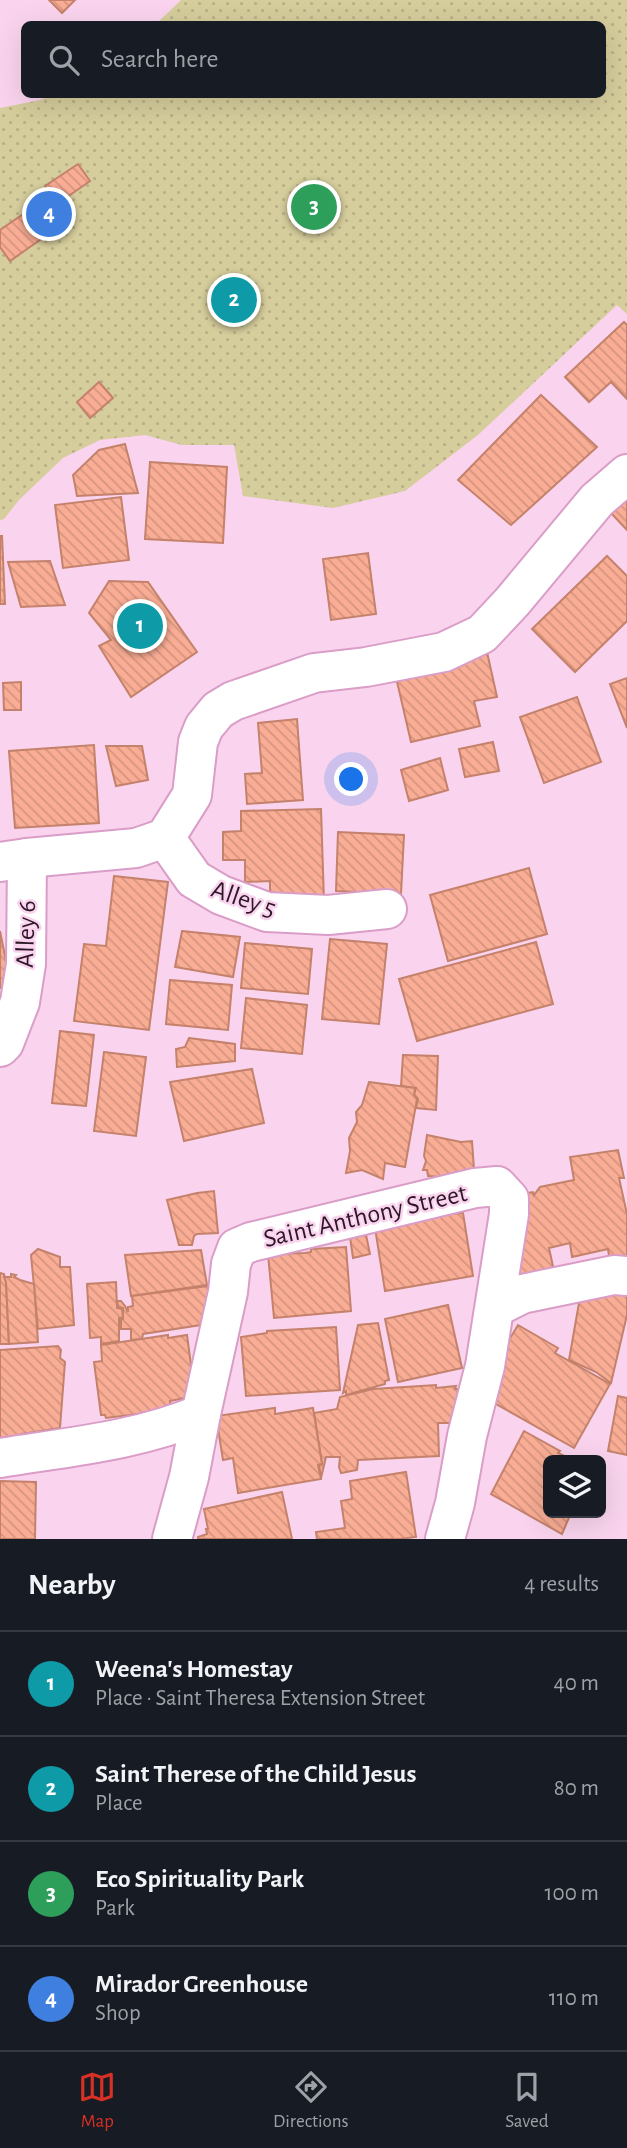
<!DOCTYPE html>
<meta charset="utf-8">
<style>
:root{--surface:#171b24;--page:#20242c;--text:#f1f3f6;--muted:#9ea1a6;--line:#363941;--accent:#d93025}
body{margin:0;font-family:"Alegreya Sans",sans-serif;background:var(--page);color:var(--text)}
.controls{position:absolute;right:21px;bottom:21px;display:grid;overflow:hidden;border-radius:10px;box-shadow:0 7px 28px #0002}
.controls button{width:63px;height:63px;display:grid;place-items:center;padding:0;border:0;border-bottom:2px solid var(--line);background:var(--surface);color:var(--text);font:35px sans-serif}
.you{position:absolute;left:352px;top:780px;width:24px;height:24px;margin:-18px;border:5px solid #fff;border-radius:50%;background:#1a73e8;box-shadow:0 0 0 10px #1a73e833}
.badge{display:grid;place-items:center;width:46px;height:46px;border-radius:50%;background:var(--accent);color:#fff;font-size:23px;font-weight:700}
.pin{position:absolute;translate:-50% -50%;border:4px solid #fff;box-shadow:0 2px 7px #0006}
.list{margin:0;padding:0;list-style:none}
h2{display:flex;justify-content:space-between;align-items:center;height:91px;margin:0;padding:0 28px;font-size:30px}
h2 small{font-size:23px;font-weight:400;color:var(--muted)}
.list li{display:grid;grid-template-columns:46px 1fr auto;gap:21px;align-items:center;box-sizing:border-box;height:105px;padding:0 28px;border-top:2px solid var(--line)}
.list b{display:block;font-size:26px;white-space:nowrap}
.list p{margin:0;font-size:23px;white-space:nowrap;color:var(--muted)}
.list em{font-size:23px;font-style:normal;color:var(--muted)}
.icon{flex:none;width:38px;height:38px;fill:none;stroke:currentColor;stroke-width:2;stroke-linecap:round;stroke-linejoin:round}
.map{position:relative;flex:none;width:627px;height:1539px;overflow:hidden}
.search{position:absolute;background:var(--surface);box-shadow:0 7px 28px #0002;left:21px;right:21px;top:21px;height:77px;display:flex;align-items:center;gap:18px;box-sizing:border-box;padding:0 24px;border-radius:10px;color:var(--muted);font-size:26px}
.sheet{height:511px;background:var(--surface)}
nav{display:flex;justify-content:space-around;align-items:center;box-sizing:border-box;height:98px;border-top:2px solid var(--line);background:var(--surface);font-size:19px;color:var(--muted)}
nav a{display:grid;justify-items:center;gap:4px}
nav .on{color:var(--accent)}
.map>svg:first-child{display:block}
</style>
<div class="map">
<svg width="627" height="1539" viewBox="0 0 627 1539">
<defs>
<pattern id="park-dots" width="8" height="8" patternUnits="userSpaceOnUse" patternTransform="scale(1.75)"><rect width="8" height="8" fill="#d6cd9c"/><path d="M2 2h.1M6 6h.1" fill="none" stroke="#b8af86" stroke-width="1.8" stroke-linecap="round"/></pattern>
<pattern id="building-back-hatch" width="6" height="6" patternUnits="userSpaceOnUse" patternTransform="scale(1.75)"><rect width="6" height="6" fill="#f9ad94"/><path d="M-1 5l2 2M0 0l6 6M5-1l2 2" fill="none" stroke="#d69480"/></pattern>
</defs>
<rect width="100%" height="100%" fill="#fad4ee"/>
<path fill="url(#park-dots)" d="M181,0H627V314L617,305L478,435L405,491L333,508L243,496L234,445H182L145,435L100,440L63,458L19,500L4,519L0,520V108L40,100L52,94H602V24H156Z"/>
<g fill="url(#building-back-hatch)" stroke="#c4816b" stroke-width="2">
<path d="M49,0H75L62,13Z"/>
<path d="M78,164L90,181L63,200L74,216L10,261L0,247V230L51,195L45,186Z"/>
<path d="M624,322L627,325V399L611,382L589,402L565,377Z"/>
<path d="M99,382L113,398L90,418L77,402Z"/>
<path d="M541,395L597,447L511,525L458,480Z"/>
<path d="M125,444L138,493L77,496L73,475L99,450Z"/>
<path d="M150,462L227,467L223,543L145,539Z"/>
<path d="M121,497L129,560L63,568L55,505Z"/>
<path d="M627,498V530L611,513Z"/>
<path d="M0,536H2L5,604H0Z"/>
<path d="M368,553L376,614L331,620L323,559Z"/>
<path d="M607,556L627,576V621L575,672L532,629Z"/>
<path d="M50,561L65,605L21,607L8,562Z"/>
<path d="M109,581L148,582L197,652L131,697L99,646L111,640L89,613Z"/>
<path d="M487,652L497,697L474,701L480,726L411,742L395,673Z"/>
<path d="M627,678V728L610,684Z"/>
<path d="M21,682V710H4L3,683Z"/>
<path d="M577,697L601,762L544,783L520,717Z"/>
<path d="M297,719L303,800L247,804L245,774L262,773L258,723Z"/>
<path d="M493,742L499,771L465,777L459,749Z"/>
<path d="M94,745L99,823L15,828L9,751Z"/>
<path d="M106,746H142L148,780L116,786Z"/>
<path d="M440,758L448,790L409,801L401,770Z"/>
<path d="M321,809L324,901L270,902V881L245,882V860H223V832L241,831V811Z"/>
<path d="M338,832L404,835L401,894L336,891Z"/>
<path d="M529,868L547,934L448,961L430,895Z"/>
<path d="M114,876L168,882L149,1030L74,1021L84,944L106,946Z"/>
<path d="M0,931L11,986L0,988Z"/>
<path d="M182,931L240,937L233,977L175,967Z"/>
<path d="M330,939L387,944L379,1024L322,1019Z"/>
<path d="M536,942L553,1004L417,1041L399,979Z"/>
<path d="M245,943L312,949L308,994L241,988Z"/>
<path d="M170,980L232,985L228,1030L166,1024Z"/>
<path d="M246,998L307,1005L302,1054L241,1048Z"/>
<path d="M60,1031L94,1035L86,1106L52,1103Z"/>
<path d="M189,1038L235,1044V1061L177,1067L176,1049L185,1047Z"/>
<path d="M104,1052L146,1057L136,1136L94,1131Z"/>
<path d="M403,1055L438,1056L436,1110L416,1108L418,1099L414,1094L416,1088L401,1086Z"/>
<path d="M252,1069L264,1123L184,1141L170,1082Z"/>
<path d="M369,1082L415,1088L414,1095L417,1099L405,1167L385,1163L383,1179L362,1170L346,1173L350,1151L349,1138L357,1122L356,1112L362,1105Z"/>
<path d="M427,1135L461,1142L472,1141L474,1169L453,1178L428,1176L427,1170H423L426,1161L424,1156Z"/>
<path d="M618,1150L624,1178H619L627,1214V1260L610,1262L608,1249L572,1257L570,1243L549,1248L554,1271L519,1276L520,1194L533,1192L534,1195L540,1187L574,1180L570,1157Z"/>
<path d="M214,1191L218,1233L197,1234L194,1236L192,1245H179L167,1200L197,1193Z"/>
<path d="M463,1213L473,1276L385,1291L375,1228L445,1214Z"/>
<path d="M365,1230L370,1254L353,1258L350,1237Z"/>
<path d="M346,1247L351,1311L274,1318L268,1254L305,1253L311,1252V1249Z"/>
<path d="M38,1249L60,1257V1267H70L74,1325L38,1329L31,1255Z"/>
<path d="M201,1250L207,1285L131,1296L125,1255Z"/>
<path d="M0,1273L4,1274L6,1282L9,1344H0Z"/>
<path d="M11,1274L16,1275L14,1277L20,1280L34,1284L38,1342L9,1344L6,1282L4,1277H11Z"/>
<path d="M116,1282L117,1308L122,1309L123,1318H119V1341L101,1344V1337L90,1338L87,1284Z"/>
<path d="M208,1286L211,1308L207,1324L143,1334L142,1339L131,1340V1329H121V1319H123V1308L118,1307L117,1301H121L125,1306L128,1312V1307L133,1306L132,1296Z"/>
<path d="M589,1294H627V1315L611,1383L596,1372L569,1360L580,1297Z"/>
<path d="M448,1305L462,1368L398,1382L385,1319Z"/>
<path d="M378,1323L389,1380L385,1381V1384L346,1395V1391L343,1393L358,1325Z"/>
<path d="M518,1325L558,1348L555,1353L610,1384L574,1448L489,1400L503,1374L496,1370L503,1350Z"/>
<path d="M336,1327L340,1390L246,1396L241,1337L267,1333V1331Z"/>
<path d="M168,1335V1338L187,1335L194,1387L185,1398L170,1401L171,1410L106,1418L105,1415H101L94,1362L102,1361L101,1345Z"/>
<path d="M58,1346L61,1350L60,1358L65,1362L60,1428L21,1434V1443L0,1446V1350Z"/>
<path d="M436,1385V1388L456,1386L455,1389H463L455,1423H438L439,1456L358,1460L357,1470L341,1473L339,1467L340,1457H326L321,1478L319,1465L322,1464L314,1413L337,1409L340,1397L373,1389Z"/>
<path d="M618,1396L627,1398V1455L608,1451Z"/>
<path d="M275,1408V1414L313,1408L322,1464L318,1465L321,1479L238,1493L233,1458L223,1460L216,1416Z"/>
<path d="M524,1431L560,1451L558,1453L573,1460H548V1513H571L562,1534L491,1494Z"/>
<path d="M406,1472L416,1537L400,1539H317L316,1532L345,1528L341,1501L352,1499L350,1481Z"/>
<path d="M0,1481L36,1482L35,1539H0Z"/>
<path d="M282,1492L292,1539H198V1537L207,1534L206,1529H208L204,1509Z"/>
</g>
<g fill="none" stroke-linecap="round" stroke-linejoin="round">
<defs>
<g id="minor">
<path d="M165,838L194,879L221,895L267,912L328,915L387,909"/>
<path d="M0,862L27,858L136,848L165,838L192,795L198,742L204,727L218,710L233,701L314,673L366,667L444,652L482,634L512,602L597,500L627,474"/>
<path d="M0,1047L4,1043L20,1002L26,964L27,858"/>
<path d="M496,1307L522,1294L614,1275L627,1276"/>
<path d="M0,1458C68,1447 137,1441 201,1414"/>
<path d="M172,1539L189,1477L201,1414L228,1292L231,1264L237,1248L251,1242L475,1188L497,1186L509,1199V1214L485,1366L467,1436L455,1503L445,1539"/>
</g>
</defs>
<use href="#minor" stroke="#da9dc7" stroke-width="42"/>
<use href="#minor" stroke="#fff" stroke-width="38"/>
</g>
<g text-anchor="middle" stroke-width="5" stroke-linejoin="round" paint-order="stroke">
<g font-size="26" fill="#2d1727" stroke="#fad4ee">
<text transform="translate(244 898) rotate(19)" y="9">Alley 5</text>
<text transform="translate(25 934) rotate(-88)" y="9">Alley 6</text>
<text transform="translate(365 1215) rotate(-13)" y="9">Saint Anthony Street</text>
</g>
</g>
</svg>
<div class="controls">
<button><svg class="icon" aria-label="layers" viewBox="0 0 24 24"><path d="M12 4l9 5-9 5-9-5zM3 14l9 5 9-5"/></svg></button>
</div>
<div class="you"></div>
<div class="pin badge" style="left:140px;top:626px;background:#0f9aa8">1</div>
<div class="pin badge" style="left:234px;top:300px;background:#0f9aa8">2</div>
<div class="pin badge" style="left:314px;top:207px;background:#2e9e5b">3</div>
<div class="pin badge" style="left:49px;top:214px;background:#3f7fe0">4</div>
<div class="search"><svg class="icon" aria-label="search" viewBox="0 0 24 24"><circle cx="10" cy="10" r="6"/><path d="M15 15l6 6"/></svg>Search here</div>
</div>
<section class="sheet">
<h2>Nearby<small>4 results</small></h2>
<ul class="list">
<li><span class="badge" style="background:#0f9aa8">1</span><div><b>Weena's Homestay</b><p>Place · Saint Theresa Extension Street</p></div><em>40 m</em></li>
<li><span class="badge" style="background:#0f9aa8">2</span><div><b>Saint Therese of the Child Jesus</b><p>Place</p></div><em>80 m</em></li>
<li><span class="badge" style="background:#2e9e5b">3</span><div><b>Eco Spirituality Park</b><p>Park</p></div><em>100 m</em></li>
<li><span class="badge" style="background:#3f7fe0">4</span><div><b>Mirador Greenhouse</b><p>Shop</p></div><em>110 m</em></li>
</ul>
</section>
<nav>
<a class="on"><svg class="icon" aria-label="map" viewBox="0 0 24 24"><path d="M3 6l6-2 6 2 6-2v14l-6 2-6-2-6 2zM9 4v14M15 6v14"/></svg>Map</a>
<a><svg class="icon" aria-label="directions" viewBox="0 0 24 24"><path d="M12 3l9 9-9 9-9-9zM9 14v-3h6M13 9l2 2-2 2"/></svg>Directions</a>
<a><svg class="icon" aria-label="saved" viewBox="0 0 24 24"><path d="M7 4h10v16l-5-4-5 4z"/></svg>Saved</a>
</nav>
